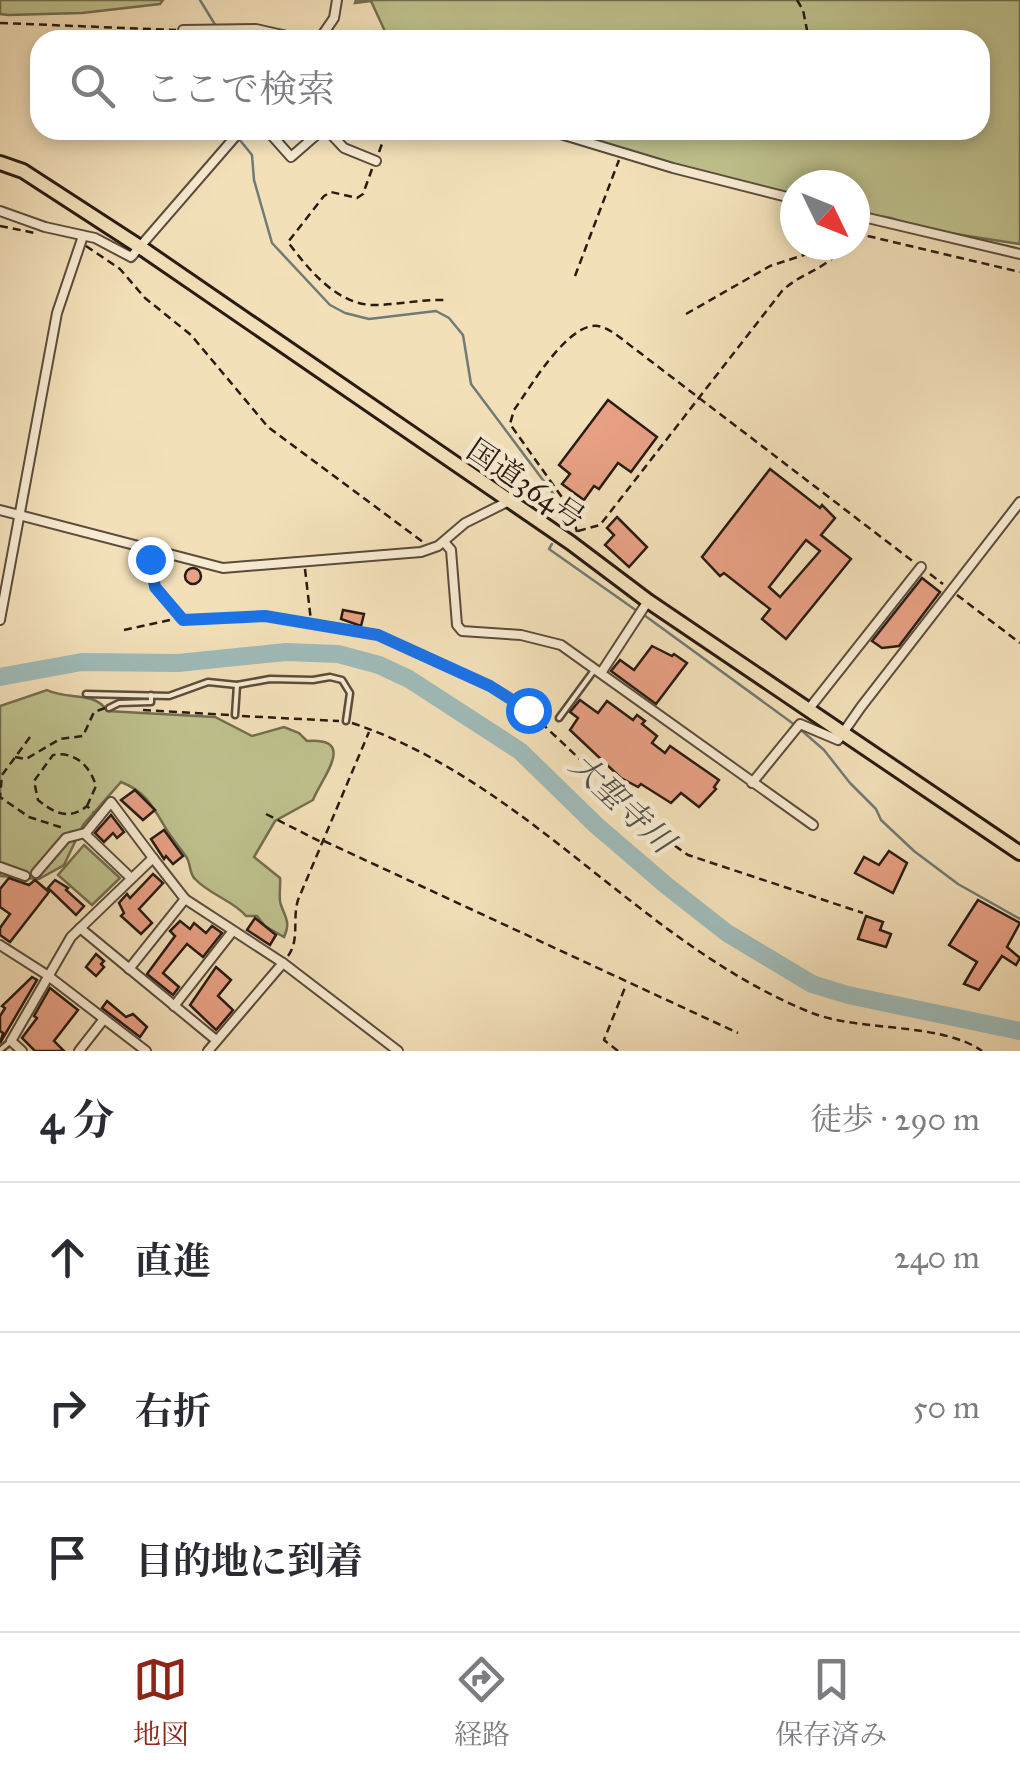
<!DOCTYPE html>
<html lang="ja">
<meta charset="utf-8">
<style>
:root{--surface:#fff;--page:#f7f7f7;--text:#2b2b33;--muted:#7c7c81;--line:#e1e1e2;--accent:#8f2418}
body{margin:0;font-family:"IM FELL Great Primer","Noto Serif JP",serif;background:var(--page);color:var(--text)}
.compass{position:absolute;left:780px;top:170px;width:90px;height:90px;border-radius:50%;background:var(--surface);box-shadow:0 5px 15px #0003;rotate:133deg}
.stop{position:absolute;width:30px;height:30px;margin:-22px;border:8px solid #1a73e8;border-radius:50%;background:#fff}
.stop.end{background:#1a73e8;border-color:#fff;box-shadow:0 2px 10px #0008}
.list{margin:0;padding:0;list-style:none}
h2{display:flex;justify-content:space-between;align-items:center;height:130px;margin:0;padding:0 40px;font-size:42px}
h2 small{font-size:32px;font-weight:400;color:var(--muted)}
.list li{display:grid;grid-template-columns:65px 1fr auto;gap:30px;align-items:center;box-sizing:border-box;height:150px;padding:0 40px;border-top:2px solid var(--line)}
.list b{display:block;font-size:38px;white-space:nowrap}
.list em{font-size:32px;font-style:normal;color:var(--muted)}
.icon{flex:none;width:55px;height:55px;fill:none;stroke:currentColor;stroke-width:2;stroke-linecap:round;stroke-linejoin:round}
.map{position:relative;flex:none;width:1020px;height:1051px;overflow:hidden}
.search{position:absolute;background:var(--surface);box-shadow:0 5px 15px #0003;left:30px;right:30px;top:30px;height:110px;display:flex;align-items:center;gap:25px;box-sizing:border-box;padding:0 35px;border-radius:30px;color:var(--muted);font-size:38px}
.sheet{height:580px;background:var(--surface)}
nav{display:flex;justify-content:space-around;align-items:center;box-sizing:border-box;height:140px;border-top:2px solid var(--line);background:var(--surface);font-size:28px;color:var(--muted)}
nav a{display:grid;justify-items:center;gap:5px}
nav .on{color:var(--accent)}
.map>svg:first-child{display:block}
</style>
<div class="map">
<svg width="1020" height="1051" viewBox="0 0 1020 1051">
<rect width="100%" height="100%" fill="#f3e0b9"/>
<filter id="stains"><feTurbulence type="fractalNoise" baseFrequency=".002" numOctaves="4"/><feColorMatrix values="0 0 0 0 .2 0 0 0 0 .09 0 0 0 0 .02 0 0 0 .5 -.17"/></filter>
<radialGradient id="worn" r=".72"><stop offset=".6" stop-color="#630" stop-opacity="0"/><stop offset="1" stop-color="#630" stop-opacity=".3"/></radialGradient>
<g fill="#bec18d" stroke="#736e50" stroke-width="2.5">
<path d="M0,0H163L160,4L82,13L8,15L0,14Z"/>
<path d="M356,0H1020V244L923,229L891,218L855,212V185H795V196L684,168L560,130H980V40H389L371,1L355,3Z"/>
<path d="M47,690C66,700 96,691 107,711L215,717L252,736L284,727L299,733L307,741C359,737 320,780 313,800L275,821L254,857L280,878C281,886 278,898 281,905C285,917 291,922 284,937L265,926L257,916H246C234,901 210,895 195,879C189,873 191,865 187,858C181,849 174,841 168,832C154,809 147,792 121,782L83,825L64,865L39,879L0,876V706Z"/>
<path d="M84,845L120,878L92,905L58,875Z"/>
</g>
<g fill="none" stroke-linecap="round" stroke-linejoin="round">
<g stroke="#6f7b76" stroke-width="2.5">
<path d="M200,0L222,36L228,40"/>
<path d="M239,139L252,155L254,180L272,243L330,305L345,313L369,319L436,311L449,318L463,335L471,384L555,496L563,511L565,525"/>
<path d="M552,544L549,549L637,611"/>
<path d="M644,615L795,725"/>
<path d="M801,730L824,750L850,783L876,809L881,820L914,851L958,884L1020,919"/>
</g>
<path stroke="#9fbbb9" stroke-width="18" d="M0,677L82,662L178,663L286,652L338,654L379,665L409,679L520,751L596,825L667,886L727,933L812,984L848,995L1020,1031"/>
</g>
<g fill="#e9a185" stroke="#281b12" stroke-width="2.5" fill-rule="evenodd">
<path d="M608,400L657,437L631,472L618,463L599,489L594,486L584,500L562,484L570,474L559,465Z"/>
<path d="M770,469L820,508L822,505L835,518L821,535L851,559L786,639L762,619L770,609L724,573L720,576L702,557ZM806,540L820,551L780,597L769,587Z"/>
<path d="M617,517L647,547L629,567L605,545L614,535L607,528Z"/>
<circle cx="193" cy="576" r="8"/>
<path d="M922,578L940,592L899,646L882,648L872,641Z"/>
<path d="M343,610L364,614L361,626L341,619Z"/>
<path d="M652,646L672,656L674,654L687,663L656,704L611,671L620,660L634,670Z"/>
<path d="M580,700L598,713L607,701L633,720L637,715L645,721L642,724L657,736L652,743L665,753L670,746L719,780L714,787L716,789L699,807L681,793L671,803L641,784L638,787L621,778L570,730L578,718L570,712Z"/>
<path d="M135,790L155,810L143,820L121,800Z"/>
<path d="M111,815L124,832L117,838L113,833L104,842L95,833Z"/>
<path d="M164,830L183,856L173,864L166,856L164,859L151,839Z"/>
<path d="M889,851L907,863L893,893L855,873L864,857L879,865Z"/>
<path d="M153,874L163,883L139,909L152,923L141,934L121,916L124,913L119,903L127,894L130,898Z"/>
<path d="M9,878L29,885L35,880L49,892L10,942L0,935V928L10,914L0,907V889Z"/>
<path d="M55,880L68,888L66,890L84,906L76,915L48,888Z"/>
<path d="M978,900L1020,923L1007,947L1020,958L1016,965L1002,956L979,990L964,984L977,962L949,945Z"/>
<path d="M866,916L883,922L880,930L891,934L886,947L858,939Z"/>
<path d="M255,918L276,935L270,945L247,930Z"/>
<path d="M180,921L190,929L194,923L206,933L212,926L222,933L203,957L187,944L163,973L179,987L173,995L147,974L175,936L170,931Z"/>
<path d="M96,954L104,961L101,964L104,967L96,976L86,967Z"/>
<path d="M216,967L231,980L218,996L233,1010L216,1030L190,1005Z"/>
<path d="M32,977L37,980L0,1043L3,1033L0,1031V1016L5,1008L2,1006Z"/>
<path d="M50,988L78,1010L54,1041L64,1051H35L22,1038L37,1018L34,1016Z"/>
<path d="M107,1001L126,1017L133,1014L147,1027L140,1037L102,1008Z"/>
</g>
<g fill="none" stroke-linecap="round" stroke-linejoin="round">
<defs>
<g id="service">
<path d="M86,694L169,696L208,682L237,685L270,679L313,680L330,677L342,680L350,693L346,721"/>
<path d="M109,708L119,703L151,702V695"/>
<path d="M235,715L237,685"/>
<path d="M559,718L595,669"/>
<path d="M0,1050L11,1041"/>
</g>
<g id="minor">
<path d="M183,30L256,29L305,40"/>
<path d="M319,40L334,18L337,0"/>
<path d="M267,130L291,157L322,130"/>
<path d="M327,130L344,148L376,161"/>
<path d="M547,130L673,168L795,199"/>
<path d="M0,211L45,227L95,238L131,257L241,130"/>
<path d="M855,215L1020,254"/>
<path d="M0,510L223,568L421,552L438,546L465,523L507,502"/>
<path d="M444,542L451,550L457,625L462,631L521,635L561,645L813,825"/>
<path d="M0,620L57,313L83,236"/>
<path d="M601,673L648,601"/>
<path d="M808,710L921,567"/>
<path d="M752,783L800,724L838,740L861,707L1020,502"/>
<path d="M0,867L25,876"/>
<path d="M36,873L66,838L85,833"/>
<path d="M131,878L85,834L111,802L153,858"/>
<path d="M80,928L216,1040"/>
<path d="M0,945L47,975L146,1051"/>
<path d="M129,969L185,899"/>
<path d="M174,1006L232,932"/>
<path d="M22,1051L11,1041L71,937L153,858L185,899L283,963L398,1051"/>
<path d="M79,1051L104,1019"/>
<path d="M208,1051L283,963"/>
</g>
<path id="trunk" d="M0,163L23,171L140,247L571,543L648,601L1020,853"/>
</defs>
<use href="#service" stroke="#5b4c3c" stroke-width="9"/>
<use href="#minor" stroke="#5b4c3c" stroke-width="12"/>
<use href="#trunk" stroke="#281b12" stroke-width="18"/>
<g stroke="#281b12" stroke-width="2.5" stroke-dasharray="8 5" stroke-linecap="butt">
<path d="M797,0L803,10L809,40"/>
<path d="M0,23L176,30"/>
<path d="M600,135H726L748,130"/>
<path d="M379,152L387,130"/>
<path d="M372,169L363,194L357,198L331,192L324,196L288,242C308,269 337,305 374,305C398,305 421,299 445,300"/>
<path d="M0,226L35,233"/>
<path d="M855,233L1020,272"/>
<path d="M86,246L120,269L145,298L191,335L268,427L423,542"/>
<path d="M575,276L619,160"/>
<path d="M686,314L770,266L813,252L821,245"/>
<path d="M578,531L600,525L611,511L782,291C803,271 826,271 844,245"/>
<path d="M577,532L571,510L510,424L514,410C530,388 571,316 602,327C614,331 625,342 635,349L915,563"/>
<path d="M150,558L155,587L183,619L285,617L378,635L420,652L520,703L665,839L688,855L863,913"/>
<path d="M305,569L311,621"/>
<path d="M930,574L943,584"/>
<path d="M957,595L1020,643"/>
<path d="M124,630L179,618"/>
<path d="M143,710L229,715"/>
<path d="M242,716L339,721"/>
<path d="M352,723C529,782 642,945 812,1013C861,1032 941,1022 982,1051"/>
<path d="M30,737L2,775L0,797L29,817L63,828"/>
<path d="M15,757L26,759L60,739L83,736L94,712L105,708"/>
<path d="M87,806L96,786C90,766 75,751 53,755L34,781L38,800C54,813 69,821 87,806L93,812"/>
<path d="M266,814L321,842"/>
<path d="M324,841L738,1033"/>
<path d="M288,956C300,940 292,919 298,900L369,732"/>
<path d="M618,1051L604,1040L626,985"/>
</g>
<use href="#service" stroke="#f7ebd2" stroke-width="4"/>
<use href="#minor" stroke="#f7ebd2" stroke-width="8"/>
<use href="#trunk" stroke="#f3e0b9" stroke-width="12"/>
</g>
<g fill="none" stroke-linecap="round" stroke-linejoin="round">
<path stroke="#1a73e8" stroke-width="12" d="M150,559L155,587L183,620L265,616L378,635L490,686L528,710"/>
</g>
<g text-anchor="middle" stroke-width="9" stroke-linejoin="round" paint-order="stroke">
<g font-size="30" fill="#281b12" stroke="#f7ebd2">
<text transform="translate(526 484) rotate(34)" y="10">国道364号</text>
</g>
<g font-size="32" font-style="italic" fill="#52534c" stroke="#f7ebd2">
<text transform="translate(622 803) rotate(43)" y="11">大聖寺川</text>
</g>
</g>
<rect width="100%" height="100%" filter="url(#stains)"/>
<rect width="100%" height="100%" fill="url(#worn)"/>
</svg>
<svg class="compass" viewBox="-18 -18 36 36"><path d="M0-13l5 13h-10z" fill="#e53935"/><path d="M0 13l5-13h-10z" fill="#7c7c81"/></svg>
<div class="stop" style="left:528px;top:710px"></div>
<div class="stop end" style="left:150px;top:559px"></div>
<div class="search"><svg class="icon" aria-label="search" viewBox="0 0 24 24"><circle cx="10" cy="10" r="6"/><path d="M15 15l6 6"/></svg>ここで検索</div>
</div>
<section class="sheet">
<h2>4 分<small>徒歩 · 290 m</small></h2>
<ul class="list">
<li><svg class="icon" aria-label="ahead" viewBox="0 0 24 24"><path d="M12 20V5M6 11l6-6 6 6"/></svg><div><b>直進</b></div><em>240 m</em></li>
<li><svg class="icon" aria-label="right" viewBox="0 0 24 24"><path d="M7 20v-9h11M14 6l5 5-5 5"/></svg><div><b>右折</b></div><em>50 m</em></li>
<li><svg class="icon" aria-label="arrive" viewBox="0 0 24 24"><path d="M6 21V4h12l-3 4 3 4H6"/></svg><div><b>目的地に到着</b></div></li>
</ul>
</section>
<nav>
<a class="on"><svg class="icon" aria-label="map" viewBox="0 0 24 24"><path d="M3 6l6-2 6 2 6-2v14l-6 2-6-2-6 2zM9 4v14M15 6v14"/></svg>地図</a>
<a><svg class="icon" aria-label="directions" viewBox="0 0 24 24"><path d="M12 3l9 9-9 9-9-9zM9 14v-3h6M13 9l2 2-2 2"/></svg>経路</a>
<a><svg class="icon" aria-label="saved" viewBox="0 0 24 24"><path d="M7 4h10v16l-5-4-5 4z"/></svg>保存済み</a>
</nav>
